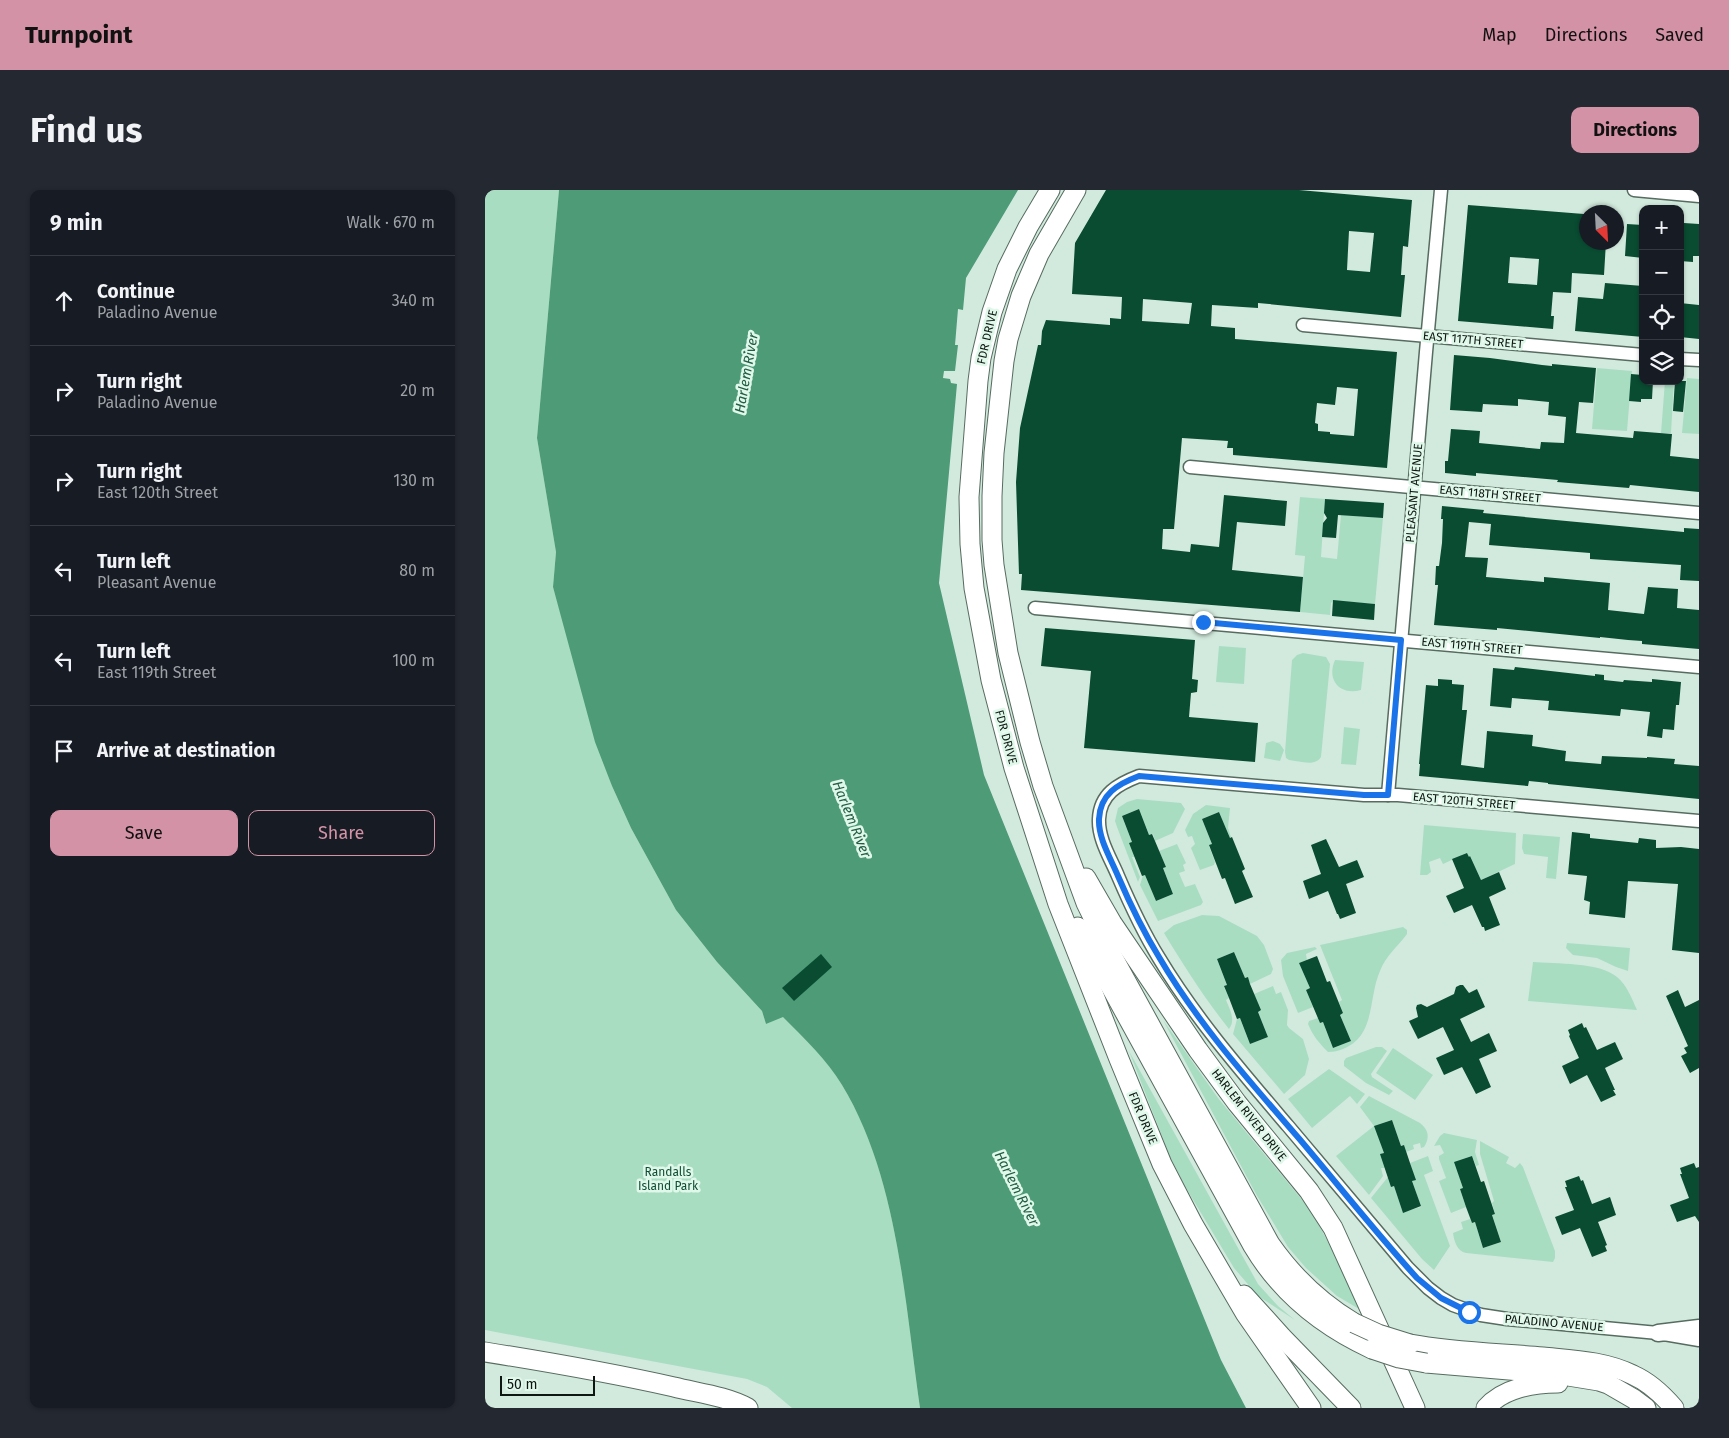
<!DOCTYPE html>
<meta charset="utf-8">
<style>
:root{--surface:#171b24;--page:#242831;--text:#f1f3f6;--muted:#9ea1a6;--line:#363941;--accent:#d392a6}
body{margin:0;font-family:"Fira Sans",sans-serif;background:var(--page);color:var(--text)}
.controls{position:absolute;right:15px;top:15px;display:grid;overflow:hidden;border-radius:10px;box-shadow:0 1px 4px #0004}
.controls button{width:45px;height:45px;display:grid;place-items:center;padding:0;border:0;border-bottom:1px solid var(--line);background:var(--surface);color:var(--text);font:25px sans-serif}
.compass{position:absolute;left:1094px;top:15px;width:45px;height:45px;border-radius:50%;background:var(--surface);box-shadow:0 1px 4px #0004;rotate:156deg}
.scale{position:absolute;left:15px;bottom:12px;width:95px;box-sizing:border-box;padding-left:5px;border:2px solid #0d1611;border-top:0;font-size:14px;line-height:18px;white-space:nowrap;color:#0d1611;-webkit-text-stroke:4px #e0f8ea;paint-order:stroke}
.stop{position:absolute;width:15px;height:15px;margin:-11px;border:4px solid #1a73e8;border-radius:50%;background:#fff}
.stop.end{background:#1a73e8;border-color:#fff;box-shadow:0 1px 5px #0008}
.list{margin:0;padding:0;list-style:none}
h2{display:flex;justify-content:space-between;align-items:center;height:65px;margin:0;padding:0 20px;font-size:21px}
h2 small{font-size:16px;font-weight:400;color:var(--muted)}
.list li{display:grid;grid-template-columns:32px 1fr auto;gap:15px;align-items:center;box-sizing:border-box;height:90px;padding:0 20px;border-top:1px solid var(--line)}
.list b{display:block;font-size:19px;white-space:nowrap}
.list p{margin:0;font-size:16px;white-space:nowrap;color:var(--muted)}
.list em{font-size:16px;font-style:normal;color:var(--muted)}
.actions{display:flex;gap:10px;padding:15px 20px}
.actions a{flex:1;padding:11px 0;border:1px solid var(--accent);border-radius:10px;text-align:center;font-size:18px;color:var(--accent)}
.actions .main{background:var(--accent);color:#111}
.icon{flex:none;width:28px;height:28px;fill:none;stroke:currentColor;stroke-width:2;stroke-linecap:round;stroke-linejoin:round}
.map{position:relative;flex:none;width:1214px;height:1218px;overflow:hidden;border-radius:10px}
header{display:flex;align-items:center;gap:30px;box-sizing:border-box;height:70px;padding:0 25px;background:var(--accent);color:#111}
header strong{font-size:24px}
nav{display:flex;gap:28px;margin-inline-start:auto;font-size:18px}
.intro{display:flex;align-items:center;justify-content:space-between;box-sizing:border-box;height:120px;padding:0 30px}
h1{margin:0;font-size:35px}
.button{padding:12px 22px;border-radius:10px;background:var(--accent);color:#111;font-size:18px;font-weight:700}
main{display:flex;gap:30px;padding:0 30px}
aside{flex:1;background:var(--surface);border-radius:10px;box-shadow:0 1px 4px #0004}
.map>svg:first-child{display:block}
</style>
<header>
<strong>Turnpoint</strong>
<nav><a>Map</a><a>Directions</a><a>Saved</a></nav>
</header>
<div class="intro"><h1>Find us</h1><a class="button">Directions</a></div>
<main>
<aside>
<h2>9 min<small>Walk · 670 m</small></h2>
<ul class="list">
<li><svg class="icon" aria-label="ahead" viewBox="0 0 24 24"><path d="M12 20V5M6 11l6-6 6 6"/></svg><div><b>Continue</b><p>Paladino Avenue</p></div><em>340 m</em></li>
<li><svg class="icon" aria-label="right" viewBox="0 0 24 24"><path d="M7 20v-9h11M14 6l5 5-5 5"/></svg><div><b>Turn right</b><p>Paladino Avenue</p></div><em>20 m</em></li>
<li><svg class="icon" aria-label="right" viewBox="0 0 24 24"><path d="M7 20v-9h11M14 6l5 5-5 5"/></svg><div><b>Turn right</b><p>East 120th Street</p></div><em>130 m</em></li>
<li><svg class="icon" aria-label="left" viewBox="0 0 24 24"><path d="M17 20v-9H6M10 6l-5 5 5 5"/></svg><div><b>Turn left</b><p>Pleasant Avenue</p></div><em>80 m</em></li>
<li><svg class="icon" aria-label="left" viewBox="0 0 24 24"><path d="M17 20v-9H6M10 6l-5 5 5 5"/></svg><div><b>Turn left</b><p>East 119th Street</p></div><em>100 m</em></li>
<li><svg class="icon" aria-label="arrive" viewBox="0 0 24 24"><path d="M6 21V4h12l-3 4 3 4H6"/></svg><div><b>Arrive at destination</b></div></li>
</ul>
<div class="actions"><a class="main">Save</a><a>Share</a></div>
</aside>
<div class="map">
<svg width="1214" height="1218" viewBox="0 0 1214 1218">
<rect width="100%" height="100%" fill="#d2eadd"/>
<g fill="#a9ddc2">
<path d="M0,0H74L52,248L71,362L68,397L127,596L146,638L191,720L232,772L277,821L281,834L298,826C319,848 342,869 357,895C413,986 420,1114 435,1218H307L282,1197L262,1189L0,1140Z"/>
<path d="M1112,178L1147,181L1142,241L1107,239Z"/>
<path d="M1202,188L1214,189V244L1197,243Z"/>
<path d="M1180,191H1189L1186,243H1176Z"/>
<path d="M815,307L840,309L836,367L852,369L856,325L898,328L890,414L848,411L846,413L845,425L815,422L820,366L810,365Z"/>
<path d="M734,456L761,458L759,494L731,492Z"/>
<path d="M818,463L841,467L845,474L836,567C830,577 814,571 804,570L801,568L800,562L807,470L812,465Z"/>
<path d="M850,470L879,472L876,500C855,506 841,490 850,470Z"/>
<path d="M859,537L875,539L871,575L856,574Z"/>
<path d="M788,551L795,554L799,560L795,571L779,568L781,553Z"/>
<path d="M652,609L696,613L700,619L688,643L670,651L668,644L664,645L654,619L637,626L647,652L650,667H647L655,687L653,692L632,637L630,631L633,618L642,612Z"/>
<path d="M721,615L745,618L743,638L746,647L745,648L734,622L717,629L727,654L724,656L730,672L729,675L715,680L706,658L710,654L707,646L703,647L700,640L708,624Z"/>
<path d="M939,635L1031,643L1030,674L996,690L985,667H984L982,663L958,674L955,668L944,672L946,682L942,685H935Z"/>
<path d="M1038,644L1075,647L1071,689L1061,688L1063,667L1039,664L1037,658Z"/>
<path d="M692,654L701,673L698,675L700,681L694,683L700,697L710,694L718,712L716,715L673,731L655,695L658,685H660L671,711L688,704L678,678L681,677L674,661Z"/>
<path d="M717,725L734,726L772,746L779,755L788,779L786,784L765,794L763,787L760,788L749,762L732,769L742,795L739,797L744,808L741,810C745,820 751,830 744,839C720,809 699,776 679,743L689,735Z"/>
<path d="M918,737L922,740V744C913,756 900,767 895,781C883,808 891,846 858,859C853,861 849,862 843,862C834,853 828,846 823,834L824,831L833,828L835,833L838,832L848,858L866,851L855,825L858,823L854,812L857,810L835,755Z"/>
<path d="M1082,753L1145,758L1143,781L1131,777L1112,768L1088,765L1081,758Z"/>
<path d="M830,757L832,759L821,764L822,770L814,773L825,798L821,800L828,817L813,823L798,786L796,770L802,763Z"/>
<path d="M1048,772C1071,774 1115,772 1132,787C1142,795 1147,809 1152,820L1043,811Z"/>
<path d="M788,796L791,804L796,802L803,820L802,835L804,838L818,849L824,869L820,885L799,904L748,844L752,829L755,828L765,854L783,847L773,822L775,820L769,804Z"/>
<path d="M678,830L733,908L827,1022L851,1067L874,1119L852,1106L821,1078L803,1057L771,1004Z"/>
<path d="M891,857H897L902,861L886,884L887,887L908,901L904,905L881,893L859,876V871L861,868Z"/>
<path d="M908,858L948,885L930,910L891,883Z"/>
<path d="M644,861L773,1094L793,1116L810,1130L773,1106L749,1078L701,998L685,967Z"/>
<path d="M844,879L880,904L872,914L865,906L827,938L803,909Z"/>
<path d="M884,906L935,933C944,940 945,948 939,957L936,958L935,953L928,955L929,959L921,962L919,955L916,956L907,930L890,936L899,963L896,964L900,978H896L898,986L884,1005L851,966L889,936L875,917Z"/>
<path d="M959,943L992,950L990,962L994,975L991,976L987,966L970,972L978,998L975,999L981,1017L966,1023L954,991L961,988L954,969V966L959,963L955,955L949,956L955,946Z"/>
<path d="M995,951L1024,967L1021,973L1030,978L1035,973L1038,977L1070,1061V1068L1068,1072L981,1063C972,1061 969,1051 968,1043L978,1039L976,1032L985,1029L987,1033L990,1032L998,1058L1016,1052L1007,1025L1010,1024L1007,1013L1009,1011L995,964Z"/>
<path d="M943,966L948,981L939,985L965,1056L949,1080L937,1069L886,1008L903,987L909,996L918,1022L936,1017L927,991L930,989L925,973Z"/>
</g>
<path fill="#4d9b77" d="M74,0H533L481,88L478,120L473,119L470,155H473L470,181H459L458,188L465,189L466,193L472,194L454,393L499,585L736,1170L761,1218H435C420,1114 413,987 357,895C342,870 319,848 298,827L281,834L277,821L232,772L191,720L146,638L127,596L110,552L68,397L71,362L52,248Z"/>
<g fill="#094c32" fill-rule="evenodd">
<path d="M621,0H814L927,10L923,57L918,56L916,85H920L916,127L773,113V118L727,115L726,136L750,138V149L912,162L902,278L748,265V258H742L743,251L697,248L689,339H678L677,359L705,362L706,354L734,357L739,305L802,311L800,336L752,332L747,380L818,387L815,422L536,400L537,384H534L531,292L535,238L553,155H556L557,141L561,130L625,135V128L636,129L637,107L587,104L590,53ZM864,41L889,43L885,82L862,80ZM658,109L707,113L704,134L657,131ZM852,197L873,199L869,246L845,244V242L833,241V234L830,233L832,213L850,215Z"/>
<path d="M983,15L1099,24V31L1102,32V52H1121L1119,85L1087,83L1086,103L1068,102L1066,126H1069L1068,139L973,131ZM1025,67L1054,69L1052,95L1023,93Z"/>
<path d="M1199,33L1214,34V66H1208V72L1195,71V39H1198Z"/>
<path d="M1142,34L1158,35V68L1140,66Z"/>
<path d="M1120,93L1158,96V147L1090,141L1093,107L1118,109Z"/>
<path d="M1195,113L1214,115V149L1195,147Z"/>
<path d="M969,165L1005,168L1057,175L1067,176V174L1111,178L1108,213L1094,212L1091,243L1148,248L1149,241L1187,244L1185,266L1214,269V302L1145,295L1144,298L1072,292L1073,290L991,283V286L960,283V271H963L966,239L995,241L994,253L1055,259L1056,252L1079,253L1081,227L1063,225L1064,212L1033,209V216L998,214L997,222L965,220Z"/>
<path d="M1146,184L1158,185V191H1168L1167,209H1156V212L1144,211Z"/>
<path d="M1190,191H1201L1198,222L1188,221Z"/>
<path d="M840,309L899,313L898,328L853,325L851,348L837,347L838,333L842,328L839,323Z"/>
<path d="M957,316L999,320L998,323L1145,337L1199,342V338L1214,339V391L1195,390L1196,375L1105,369V363L1004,355L1006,334L984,332L980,367L1003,368L1001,387L1059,392V387L1125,393L1123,420L1159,424L1163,397L1193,399L1192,418L1214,420V459L1157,454V451L1143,450L1115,447V448L1012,438V440L949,435L953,395H950L951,376H954L957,353L958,329H956Z"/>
<path d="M848,410L890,414L889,430L847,426Z"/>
<path d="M560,438L710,450L707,489L713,490L712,502L706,503L704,527L773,533L770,572L599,558L606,481L556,476Z"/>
<path d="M1030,477L1110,486V484L1119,485V490L1138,492L1139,490L1167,492V489L1196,492L1194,515H1191L1189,540L1178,539L1177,548L1162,546L1165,522L1136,519L1135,526L1063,520L1064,511L1027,508L1026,518L1005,516L1008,478L1029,480Z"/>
<path d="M953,489L967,490V494L979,495L977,520H982L976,575L999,578L1002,541L1048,545L1047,556L1081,561L1080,571L1116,574L1117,566L1162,568V567L1190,569L1189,574L1214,576V609L1063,594V593L1054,592L1044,591L1043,596L934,586L935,574H934L941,495L953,496Z"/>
<path d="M654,619L664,645L667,644L670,651L681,677L678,678L688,704L671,711L660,685L657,686L644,653L647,652L637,626Z"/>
<path d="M734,622L745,648L747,647L760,679L757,681L768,707L750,714L740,688L737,689L724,655L727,654L717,629Z"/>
<path d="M1087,642L1105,644V648L1153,653L1154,648L1171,650V658L1196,657L1214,659V763L1187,760L1193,694L1143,691L1140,728L1104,724L1105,712L1099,710L1102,686L1083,684Z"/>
<path d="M841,649L854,677L872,670L879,687L861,694L871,723L855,729L853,724H852L843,701L824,709L818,691L836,684L826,655Z"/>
<path d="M982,663L984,667L985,666L996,690L1014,682L1021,699L1004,707L1015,735L1000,741L999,737H997L987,715L969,723L961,706L979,698L967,669Z"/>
<path d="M749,762L760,788L763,787L765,794L776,820L773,822L783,847L765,854L755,828L752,829L744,808L739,796L742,795L732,769Z"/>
<path d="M336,764L347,777L309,811L297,798Z"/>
<path d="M832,766L842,792L845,791L858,823L855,825L866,851L848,858L838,832L835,833L821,800L825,798L814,773Z"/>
<path d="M975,795H978L984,803L992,799L1000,817L975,829L986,852L1004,843L1012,861L994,869L1006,897L991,904L977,877L959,885L951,868L969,860L958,837L933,849L924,831L933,827L931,818L932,815L936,814L942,817L969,804L971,797Z"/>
<path d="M1193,800L1200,817L1214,810V878L1205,883L1196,866L1202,863L1199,858L1203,856L1181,806Z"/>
<path d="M1097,833L1099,838L1101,837L1112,860L1130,852L1138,869L1120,878L1130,900H1128L1131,905L1116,912L1102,885L1085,894L1077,876L1094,868L1084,846L1085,845L1083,840Z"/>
<path d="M907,930L916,956L919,955L925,973L931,990L927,991L936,1016L918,1023L909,996L906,997L895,964L899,963L889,936Z"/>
<path d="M987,966L996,992L999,991L1010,1024L1007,1025L1016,1052L998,1058L990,1032L987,1033L981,1017L975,999L978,998L969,972Z"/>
<path d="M1209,973L1211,978L1214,977V1032L1210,1026L1192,1032L1185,1015L1204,1008L1195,984H1197L1195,978Z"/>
<path d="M1094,986L1096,991L1098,990L1107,1014L1125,1007L1131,1025L1113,1032L1122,1055L1120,1056L1122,1061L1107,1067L1095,1038L1077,1045L1070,1027L1089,1020L1080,997H1082L1080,991Z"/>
</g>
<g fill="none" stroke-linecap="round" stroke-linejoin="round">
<defs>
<g id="minor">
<path d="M1149,0L1214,6"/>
<path d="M818,135L1158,165"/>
<path d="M1195,169L1214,170"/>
<path d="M705,277L1214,323"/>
<path d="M550,418L1214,477"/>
<path d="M903,605L941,162L956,0"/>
<path d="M1214,631L913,605H879L654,586C633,594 615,604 614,629C613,649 626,669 633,686C645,714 658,742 674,768C710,828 757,882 803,936C843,983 883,1031 923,1078L943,1098L956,1108L968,1115L996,1125L1022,1129L1173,1143L1214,1150"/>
</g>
<path id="major" d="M1173,1143L1214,1138"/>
<g id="highway">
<path d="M565,0L543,37L522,79L507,122L496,168L493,191L484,307L485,354L489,398L506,490L529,578L573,714L634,869L677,974L708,1034L760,1123L826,1218"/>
<path d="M591,0L554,64L536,106L523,149L519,171L509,263L507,306V350L509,375L523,463L545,552L558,596L601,713L624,760L785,1054C808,1087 834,1112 869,1133"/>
<path d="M601,688L627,733L713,860L752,913L824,1001L848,1038L930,1218"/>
<path d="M593,737L768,1056C796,1103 837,1136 887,1159"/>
<path d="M759,1105L797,1147L866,1218"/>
<path d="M925,1154C969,1162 1014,1163 1058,1167C1088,1170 1120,1171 1148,1185C1164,1192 1177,1204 1189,1218"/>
<path d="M0,1162C63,1172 126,1183 189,1197C213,1203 241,1206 263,1218"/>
<path d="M941,1173L1071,1184L1114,1191L1123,1194L1149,1209L1161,1218"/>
<path d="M1001,1218C1018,1198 1049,1193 1073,1193"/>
</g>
</defs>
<use href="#minor" stroke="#576c60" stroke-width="15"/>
<use href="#major" stroke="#576c60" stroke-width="19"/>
<use href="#highway" stroke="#576c60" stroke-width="21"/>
<use href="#minor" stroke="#fff" stroke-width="12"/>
<use href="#major" stroke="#fff" stroke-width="16"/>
<use href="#highway" stroke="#fff" stroke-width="19"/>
<defs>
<g id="highway-bridge">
<path d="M869,1133L893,1144L925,1154"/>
<path d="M887,1159L914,1168L941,1173"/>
</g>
</defs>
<use href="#highway-bridge" stroke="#576c60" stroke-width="21" stroke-linecap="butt"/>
<use href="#highway-bridge" stroke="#fff" stroke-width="19"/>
</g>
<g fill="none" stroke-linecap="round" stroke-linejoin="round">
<path stroke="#1a73e8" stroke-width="6" d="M718,432L916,450L903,605H879L654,586C633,594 615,604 614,629C613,648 626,669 633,686C645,714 658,741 674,767C713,834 766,893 817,952C855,997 892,1044 932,1088L956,1108L984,1122"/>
</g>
<g text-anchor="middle" stroke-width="5" stroke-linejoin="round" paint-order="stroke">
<g font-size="12" fill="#0d1611" stroke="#e0f8ea">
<text transform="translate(502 147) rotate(-77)" y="4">FDR DRIVE</text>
<text transform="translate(988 150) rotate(5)" y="4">EAST 117TH STREET</text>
<text transform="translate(929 303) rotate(-85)" y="4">PLEASANT AVENUE</text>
<text transform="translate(1005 304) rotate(5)" y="4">EAST 118TH STREET</text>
<text transform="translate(987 456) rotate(5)" y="4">EAST 119TH STREET</text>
<text transform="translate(521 547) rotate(75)" y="4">FDR DRIVE</text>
<text transform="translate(979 611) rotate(5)" y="4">EAST 120TH STREET</text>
<text transform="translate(764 925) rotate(52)" y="4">HARLEM RIVER DRIVE</text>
<text transform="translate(658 928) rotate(67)" y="4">FDR DRIVE</text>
<text transform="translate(1069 1133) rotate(5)" y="4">PALADINO AVENUE</text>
</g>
<g font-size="12" fill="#0e4d34" stroke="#e0f8ea">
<text x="183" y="986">Randalls<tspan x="183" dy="14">Island Park</tspan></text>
</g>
<g font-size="14" font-style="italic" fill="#225d44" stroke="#e0f8ea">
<text transform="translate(261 183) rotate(-80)" y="5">Harlem River</text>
<text transform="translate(367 629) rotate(68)" y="5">Harlem River</text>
<text transform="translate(532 998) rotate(63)" y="5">Harlem River</text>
</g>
</g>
</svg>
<div class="controls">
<button>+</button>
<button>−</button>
<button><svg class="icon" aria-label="locate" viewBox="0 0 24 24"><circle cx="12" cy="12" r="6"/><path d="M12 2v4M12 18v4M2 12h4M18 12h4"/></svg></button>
<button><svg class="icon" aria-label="layers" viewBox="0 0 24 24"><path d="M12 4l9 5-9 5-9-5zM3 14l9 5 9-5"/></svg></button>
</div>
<svg class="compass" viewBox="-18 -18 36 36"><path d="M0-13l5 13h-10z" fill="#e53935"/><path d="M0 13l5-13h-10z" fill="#9ea1a6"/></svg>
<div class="scale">50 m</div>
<div class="stop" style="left:984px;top:1122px"></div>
<div class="stop end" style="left:718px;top:432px"></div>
</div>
</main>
